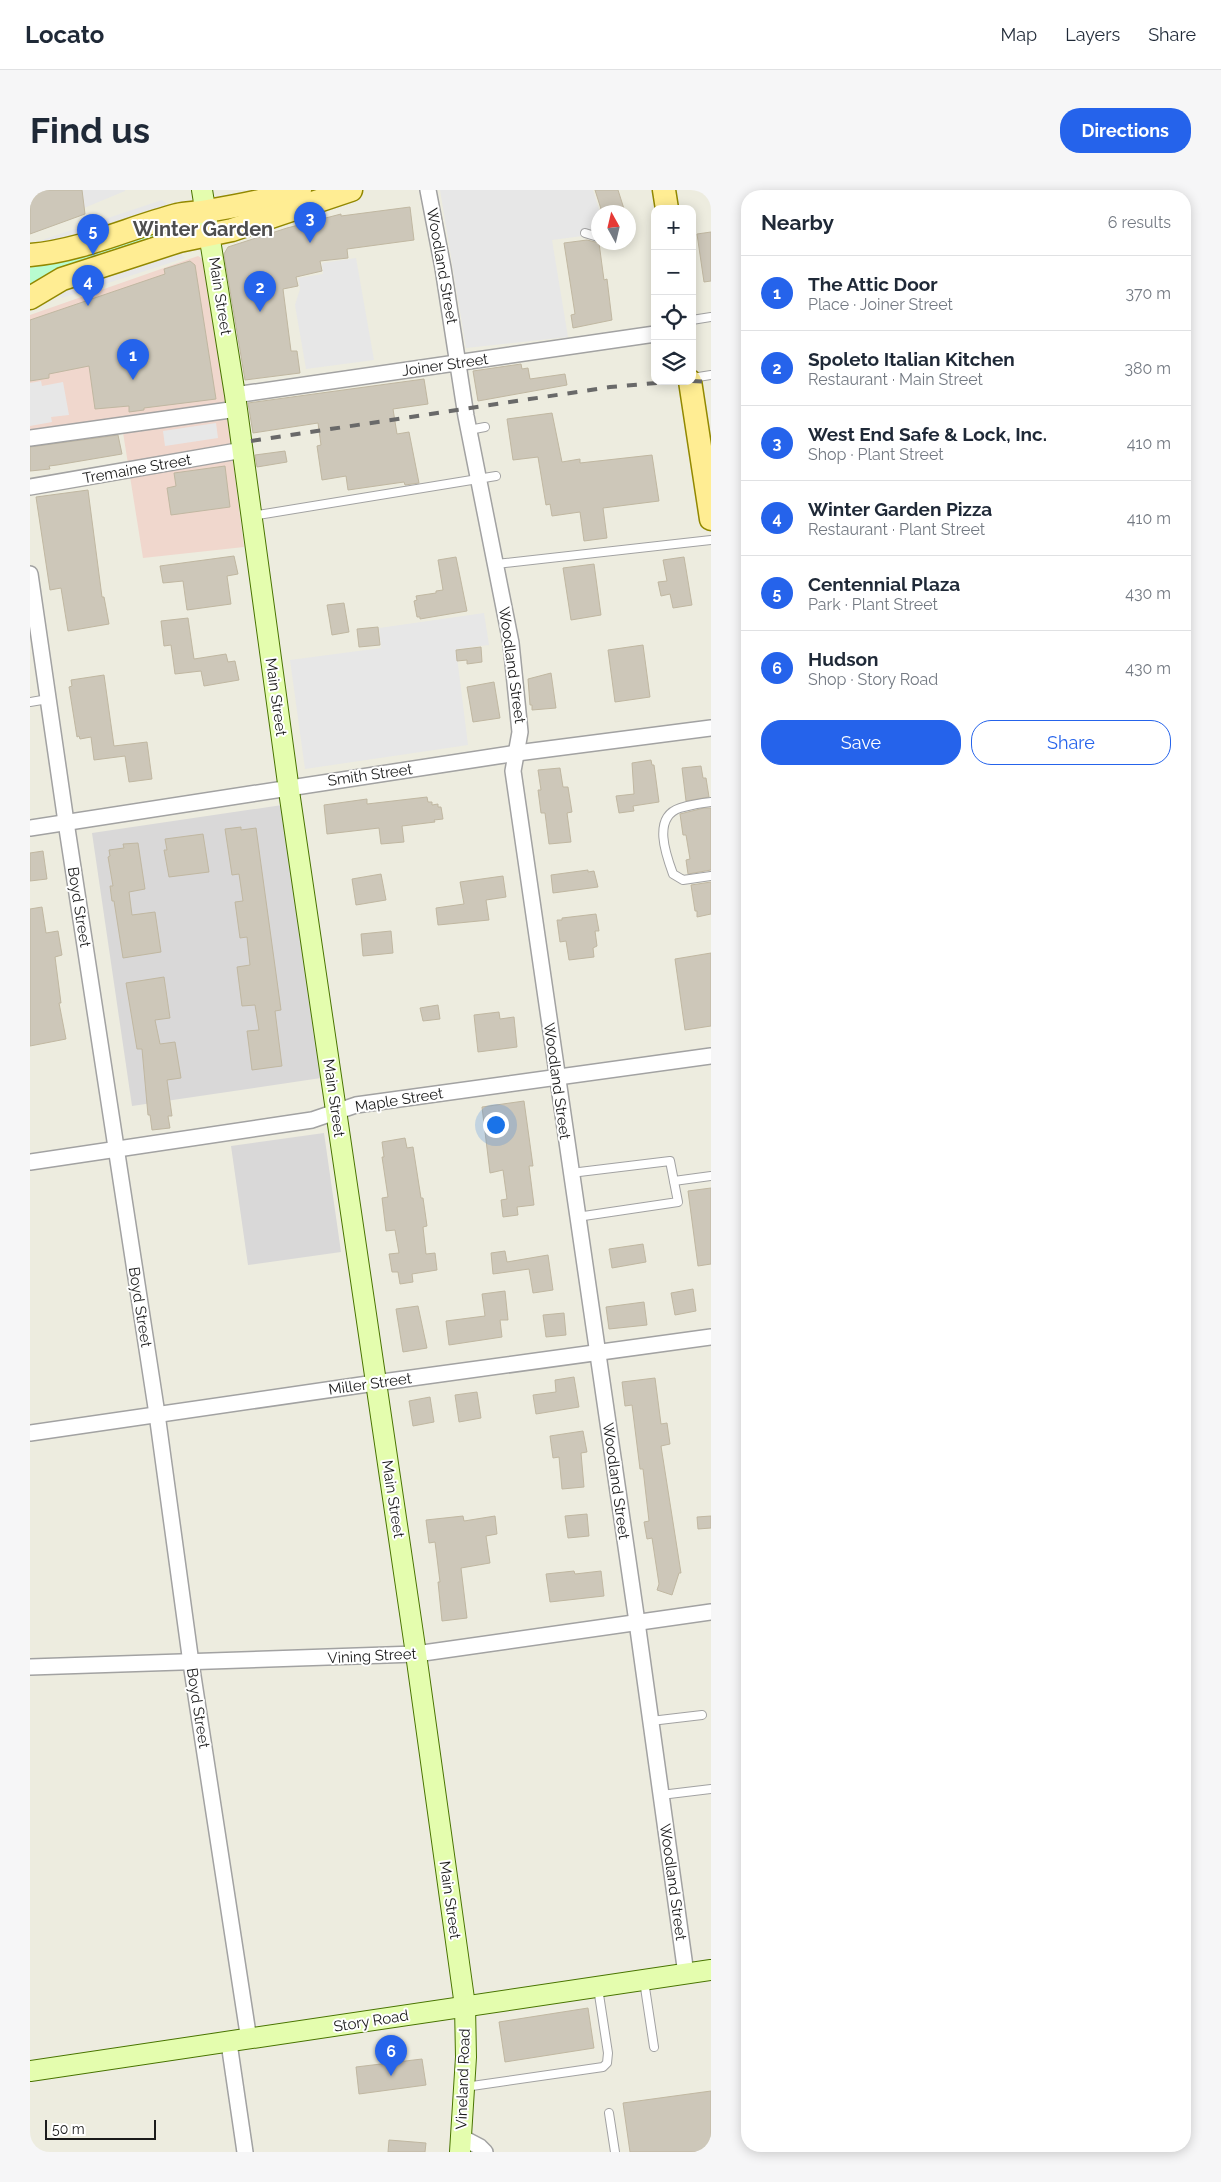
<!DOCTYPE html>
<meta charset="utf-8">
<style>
:root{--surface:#fff;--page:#f6f6f7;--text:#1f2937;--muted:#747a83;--line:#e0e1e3;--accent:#2563eb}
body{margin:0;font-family:Raleway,sans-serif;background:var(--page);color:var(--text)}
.controls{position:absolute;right:15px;top:15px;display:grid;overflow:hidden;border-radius:10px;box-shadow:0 2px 12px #0003}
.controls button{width:45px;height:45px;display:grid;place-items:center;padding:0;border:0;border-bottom:1px solid var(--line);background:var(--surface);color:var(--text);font:25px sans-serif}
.compass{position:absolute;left:561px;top:15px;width:45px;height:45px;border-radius:50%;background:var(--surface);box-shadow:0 2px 12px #0003;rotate:352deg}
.scale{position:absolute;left:15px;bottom:12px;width:111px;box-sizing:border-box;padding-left:5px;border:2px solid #1b1b1b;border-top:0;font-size:14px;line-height:18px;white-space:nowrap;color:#1b1b1b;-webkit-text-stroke:4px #fff;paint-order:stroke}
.you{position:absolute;left:465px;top:934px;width:18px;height:18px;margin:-12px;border:4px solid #fff;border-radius:50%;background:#1a73e8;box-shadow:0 0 0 8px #1a73e833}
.badge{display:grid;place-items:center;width:32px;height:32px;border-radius:50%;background:var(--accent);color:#fff;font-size:16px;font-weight:700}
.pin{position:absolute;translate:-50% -41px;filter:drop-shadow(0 1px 2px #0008)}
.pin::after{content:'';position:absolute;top:26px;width:18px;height:15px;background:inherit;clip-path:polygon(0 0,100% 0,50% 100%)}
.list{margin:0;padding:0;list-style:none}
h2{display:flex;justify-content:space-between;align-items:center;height:65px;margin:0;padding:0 20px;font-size:21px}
h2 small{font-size:16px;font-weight:400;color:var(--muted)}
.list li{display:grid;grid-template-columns:32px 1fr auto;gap:15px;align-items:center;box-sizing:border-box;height:75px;padding:0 20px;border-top:1px solid var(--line)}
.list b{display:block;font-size:19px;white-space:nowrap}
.list p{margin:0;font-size:16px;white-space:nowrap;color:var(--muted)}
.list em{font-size:16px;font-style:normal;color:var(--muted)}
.actions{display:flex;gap:10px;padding:15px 20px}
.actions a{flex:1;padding:11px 0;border:1px solid var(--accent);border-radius:20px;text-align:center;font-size:18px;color:var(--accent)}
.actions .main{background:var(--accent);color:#fff}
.icon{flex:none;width:28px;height:28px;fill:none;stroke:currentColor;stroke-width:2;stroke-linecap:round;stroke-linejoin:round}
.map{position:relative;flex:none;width:681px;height:1962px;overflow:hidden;border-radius:20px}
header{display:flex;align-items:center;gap:30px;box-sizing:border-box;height:70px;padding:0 25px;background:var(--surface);border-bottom:1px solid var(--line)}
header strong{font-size:24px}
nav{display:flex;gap:28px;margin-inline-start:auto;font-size:18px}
.intro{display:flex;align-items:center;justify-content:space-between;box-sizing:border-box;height:120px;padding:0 30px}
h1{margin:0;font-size:35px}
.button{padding:12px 22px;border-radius:20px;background:var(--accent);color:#fff;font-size:18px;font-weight:700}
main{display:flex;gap:30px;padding:0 30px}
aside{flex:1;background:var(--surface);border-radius:20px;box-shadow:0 2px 12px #0003}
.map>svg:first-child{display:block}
</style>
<header>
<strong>Locato</strong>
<nav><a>Map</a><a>Layers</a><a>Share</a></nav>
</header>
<div class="intro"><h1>Find us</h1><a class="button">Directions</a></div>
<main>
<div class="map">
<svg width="681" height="1962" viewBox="0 0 681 1962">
<rect width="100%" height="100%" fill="#edecdf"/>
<g fill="#d9d8d8">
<path d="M252,615L291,888L102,916L62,643Z"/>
<path d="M294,943L311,1062L218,1075L201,956Z"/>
</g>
<path fill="#f0d7cd" d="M168,66L174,70L186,137L214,357L113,368L91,230L0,243V125Z"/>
<path fill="#b8fccf" d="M161,33L162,37L0,101V71L99,44Z"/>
<g fill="#e7e7e7">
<path d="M52,0H95V1L54,18Z"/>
<path d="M410,0H563L570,22L568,44L522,50L538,147L436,158Z"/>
<path d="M132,10L145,20L22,60L12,50Z"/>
<path d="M142,57L155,68L32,108L22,98Z"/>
<path d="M326,68L344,170L276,179L265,115L270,99L268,88L293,84L292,73Z"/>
<path d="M11,191L12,196L33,192L39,225L21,227L22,232L0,236V193Z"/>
<path d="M186,233L188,248L135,256L133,241Z"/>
<path d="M454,423L459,455L426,459L438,555L275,579L260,470L351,458L349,438Z"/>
</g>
<g fill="#cdc7b9" stroke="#c0b7a1">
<path d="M0,0H52L55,24L0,44Z"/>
<path d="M565,0H588L595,22H572Z"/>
<path d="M380,17L384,50L317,59L318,68L290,71L292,81L266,87L268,96L253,99L261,161H267L270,183L215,190L194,64L198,57L257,38L311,24V26Z"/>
<path d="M681,42V91L674,92L667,44Z"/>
<path d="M557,50L569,53L574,90L577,89L582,130L543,138L541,125L545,124L534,53Z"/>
<path d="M160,71L165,75L186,209L114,218V220L99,222V216L65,219L59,176L19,184V188L0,191V130L135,84L134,79Z"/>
<path d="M491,174L492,179L498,178L500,189L535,184L537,195L448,211L443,181Z"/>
<path d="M394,189L398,214L363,219L367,244L379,242L389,293L375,295L374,292L318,300L316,286L292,290L287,256L291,255L288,233L223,243L218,213Z"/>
<path d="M522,223L532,272L550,269V273L622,265L629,311L573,318L577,348L554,351L550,322L522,326L520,314L516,315L508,267L483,270L477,229Z"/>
<path d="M88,245L92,264L27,275L19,276L20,279L0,281V257Z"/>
<path d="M255,261L257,272L227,277L225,265Z"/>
<path d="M195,276L200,317L141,325L137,298L146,296L144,283Z"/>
<path d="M58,300L72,407H74L79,434L38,441L31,398L20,400L6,307Z"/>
<path d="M204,366L208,384L197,386L201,414L157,420L153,391L133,393L130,376Z"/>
<path d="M426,367L437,421L390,429V427H387L384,411L387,410L386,406L406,403V401L413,400L408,370Z"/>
<path d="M654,367L662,415L643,418L640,404L631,406L628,392L637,391L633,370Z"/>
<path d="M564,374L571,425L541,430L533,378Z"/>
<path d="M314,413L319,442L302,445L297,415Z"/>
<path d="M158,428L164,469L196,464L198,472L205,471L209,490L174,496L171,481L145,484L141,455L134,456L131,431Z"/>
<path d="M348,437L350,455L329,457L327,439Z"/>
<path d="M613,455L620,507L585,512L578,460Z"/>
<path d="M451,457L452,472L437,474V470L427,471L426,460Z"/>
<path d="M521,483L526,518L502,520V515H500L498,489Z"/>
<path d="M74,485L84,556L117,552L122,589L99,592L95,566L64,570L61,547L50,549L49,546L47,547L39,497L42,496L41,490Z"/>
<path d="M464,492L470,528L443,532L437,497Z"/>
<path d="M621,570L622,575H624L629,612L603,616L604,621L589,623L586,606L604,604L602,573Z"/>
<path d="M671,576L673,588H676L679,607L656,611L652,578Z"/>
<path d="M530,578L533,597H538L542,622L537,623L541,652L519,654L515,623H511L508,600H511L508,580Z"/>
<path d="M397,607L398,612H402V615L408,614V617H411L413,629L404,630L405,632L372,636L374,652L351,654L349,638L297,644L294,615L337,609V614Z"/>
<path d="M674,618H681V680L658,684L656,670L660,669L656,645H653L650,624Z"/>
<path d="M211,637V640L226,638L251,820L245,821L252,876L222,880L217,841L229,840L225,815L212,816L207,777L220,775L217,747L210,748L205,712L213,711L209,684L202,685L195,639Z"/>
<path d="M173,644L179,682L139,687L134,660H137L135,649Z"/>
<path d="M108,653L115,699L99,702L102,725L125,722L131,762L93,768L84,711H82L80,696H83L78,667L80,666L79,660L94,658L93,654Z"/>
<path d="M13,661L17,689L0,691V663Z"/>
<path d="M558,680V682L564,681L568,697L523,703L521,685Z"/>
<path d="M351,684L356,710L326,715L322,689Z"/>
<path d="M473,686L476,707L456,710L459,730L408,735L406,718L434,714L430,692Z"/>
<path d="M681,692V724L667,727V721H665L661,695Z"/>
<path d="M12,717L16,743L28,741L32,765L25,767L31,813H29L36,849L0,856V719Z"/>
<path d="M566,724L569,741H565L567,756L563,758L564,767L539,770L536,751L530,752L527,730H532V728Z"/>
<path d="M361,741L363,763L333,766L331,744Z"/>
<path d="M681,763V836L655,840L645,769Z"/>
<path d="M134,787L140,828L125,830L130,854L145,852L151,888L137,890L142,926H138L140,938L122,940L120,925H118L112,859H107L96,793Z"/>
<path d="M408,815L410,829L393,831L390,818Z"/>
<path d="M469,822L470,829L484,827L487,857L448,862L444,825Z"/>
<path d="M494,911L503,976H499L504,1015L487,1017L488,1025L473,1027L471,1010L477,1009L473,980L460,983L452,917Z"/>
<path d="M375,948L377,958L383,957L391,1008H393L397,1036L393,1037L396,1064L405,1063L407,1080L382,1084L383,1092L370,1094L368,1082H362L359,1064L369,1063L365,1040L356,1041L352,1008L358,1007L352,967H354L352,952Z"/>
<path d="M681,998V1074L668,1076L658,1001Z"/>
<path d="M613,1054L616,1072L582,1078L579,1059Z"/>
<path d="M475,1061L477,1072L518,1065L523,1100L503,1103L499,1079L463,1084L461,1063Z"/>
<path d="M663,1099L666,1121L645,1125L641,1103Z"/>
<path d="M475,1101L478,1130H470L472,1147L419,1155L416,1131L455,1126L452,1104Z"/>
<path d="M614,1112L617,1135L579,1139L576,1117Z"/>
<path d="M388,1116L397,1158L373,1162L366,1119Z"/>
<path d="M534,1123L536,1145L516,1147L513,1125Z"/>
<path d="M544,1187L549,1217L506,1224L503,1205L526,1202L525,1190Z"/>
<path d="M625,1188L631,1234L637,1233L640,1254L631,1256L651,1383H649L642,1405L627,1400L629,1394L622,1348L617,1349L614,1332L619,1331L613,1279H610L602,1215L595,1216L592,1192Z"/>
<path d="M447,1202L451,1228L429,1232L425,1205Z"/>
<path d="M400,1207L404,1232L383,1236L379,1211Z"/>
<path d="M553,1241L557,1262L551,1263L554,1297L532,1299L529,1267L523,1268L520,1246Z"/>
<path d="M557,1324L559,1346L538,1348L535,1326Z"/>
<path d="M433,1326L434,1331L465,1326L467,1344L456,1346L460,1373L431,1378L437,1428L412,1431L408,1392H410L405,1352L399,1353L396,1330Z"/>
<path d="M681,1326V1338L668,1339L667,1327Z"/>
<path d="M544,1381L545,1384L571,1381L574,1406L520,1412L516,1384Z"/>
<path d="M558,1818L564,1858L475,1872L469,1832Z"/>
<path d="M392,1869L396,1895L329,1904L326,1877Z"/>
<path d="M681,1901V1962H600L593,1913Z"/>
<path d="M359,1950L396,1953L395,1962H358Z"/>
</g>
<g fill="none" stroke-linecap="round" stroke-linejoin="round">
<defs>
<g id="lane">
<path d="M555,43L568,47"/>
<path d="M662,130L681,127"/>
<path d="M662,188L681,185"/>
<path d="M439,240L455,237"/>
<path d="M222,326L466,286"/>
<path d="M466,374L681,350"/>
<path d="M0,512L18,509"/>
<path d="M681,612C671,613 660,615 650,618C622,627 636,665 643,684L653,690L681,686"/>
<path d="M541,983L640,971L648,1012L547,1027"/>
<path d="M644,991L681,986"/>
<path d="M621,1531L672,1525"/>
<path d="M631,1605L681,1599"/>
<path d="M614,1791L624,1857"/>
<path d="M435,1897L573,1877L577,1873L578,1863L568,1798"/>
<path d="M579,1923L585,1962"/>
</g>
<g id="street">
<path d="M398,0L413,78L436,226L481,453L490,542L483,581L607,1432L656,1784"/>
<path d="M205,205L625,144"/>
<path d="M0,248L207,219"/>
<path d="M0,297L213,260"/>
<path d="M0,384L36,632L127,1224L161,1473L219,1850"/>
<path d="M0,638L487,563L681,538"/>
<path d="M0,972L282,930L326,915L681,866"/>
<path d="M0,1243L345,1193L681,1147"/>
<path d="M0,1477L386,1464L681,1422"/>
<path d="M199,1853L215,1962"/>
<path d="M431,1947L450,1957L455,1962"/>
</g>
<g id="secondary">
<path d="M172,0L205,205L260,608L386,1464L435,1816L436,1867L430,1962"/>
<path d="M0,1881L681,1780"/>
</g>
<g id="primary">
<path d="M634,0L637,19"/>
<path d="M0,65C51,61 98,38 147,25C157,23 167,23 177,21C208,16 240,10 270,0"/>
<path d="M0,108L32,89L149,51L202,40L321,0"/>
<path d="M660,191L681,329"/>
</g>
</defs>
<use href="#lane" stroke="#a2a2a2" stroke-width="10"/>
<use href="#street" stroke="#a2a2a2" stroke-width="18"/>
<use href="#secondary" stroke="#497400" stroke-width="22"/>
<use href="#primary" stroke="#928800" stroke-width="25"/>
<use href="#lane" stroke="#fff" stroke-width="8"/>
<use href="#street" stroke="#fff" stroke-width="15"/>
<use href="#secondary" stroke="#e4fdae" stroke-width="20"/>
<use href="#primary" stroke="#ffed93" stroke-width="22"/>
<g stroke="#696969" stroke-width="4" stroke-dasharray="10 10" stroke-linecap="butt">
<path d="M662,191L681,192"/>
<path d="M221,251L580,197L649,191"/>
</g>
</g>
<g text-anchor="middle" stroke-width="4" stroke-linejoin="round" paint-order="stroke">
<g font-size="15" fill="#1b1b1b" stroke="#fff">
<text transform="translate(412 76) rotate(80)" y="5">Woodland Street</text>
<text transform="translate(190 106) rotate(81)" y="5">Main Street</text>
<text transform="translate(415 175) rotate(-8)" y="5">Joiner Street</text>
<text transform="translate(107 279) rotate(-10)" y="5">Tremaine Street</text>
<text transform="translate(482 475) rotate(82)" y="5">Woodland Street</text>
<text transform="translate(246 507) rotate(82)" y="5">Main Street</text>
<text transform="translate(340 585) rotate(-8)" y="5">Smith Street</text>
<text transform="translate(49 717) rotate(81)" y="5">Boyd Street</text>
<text transform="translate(527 891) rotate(82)" y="5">Woodland Street</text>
<text transform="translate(304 908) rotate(82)" y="5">Main Street</text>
<text transform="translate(369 910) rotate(-9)" y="5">Maple Street</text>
<text transform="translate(110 1117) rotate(81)" y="5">Boyd Street</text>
<text transform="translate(340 1194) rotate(-8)" y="5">Miller Street</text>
<text transform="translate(586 1291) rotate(82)" y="5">Woodland Street</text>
<text transform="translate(363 1309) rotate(81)" y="5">Main Street</text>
<text transform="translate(342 1466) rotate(-3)" y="5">Vining Street</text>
<text transform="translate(168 1518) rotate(81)" y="5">Boyd Street</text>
<text transform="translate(643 1692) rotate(82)" y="5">Woodland Street</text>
<text transform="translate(420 1710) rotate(82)" y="5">Main Street</text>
<text transform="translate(341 1831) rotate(-9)" y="5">Story Road</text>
<text transform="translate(433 1889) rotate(-88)" y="5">Vineland Road</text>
</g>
<g font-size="20" font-weight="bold" fill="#4e4e4e" stroke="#fff">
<text x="173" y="46">Winter Garden</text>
</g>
</g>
</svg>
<div class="controls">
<button>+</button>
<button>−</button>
<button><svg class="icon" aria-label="locate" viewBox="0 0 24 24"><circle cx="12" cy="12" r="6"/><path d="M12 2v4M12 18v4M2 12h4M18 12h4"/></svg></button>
<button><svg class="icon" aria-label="layers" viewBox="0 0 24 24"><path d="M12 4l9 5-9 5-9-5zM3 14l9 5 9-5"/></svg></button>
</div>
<svg class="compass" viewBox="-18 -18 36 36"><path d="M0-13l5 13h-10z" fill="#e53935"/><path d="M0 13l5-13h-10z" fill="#747a83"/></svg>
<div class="scale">50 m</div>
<div class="you"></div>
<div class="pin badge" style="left:103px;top:190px">1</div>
<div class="pin badge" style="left:230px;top:122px">2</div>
<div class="pin badge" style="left:280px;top:53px">3</div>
<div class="pin badge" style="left:58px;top:116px">4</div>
<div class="pin badge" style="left:63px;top:65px">5</div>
<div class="pin badge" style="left:361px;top:1886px">6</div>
</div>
<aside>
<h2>Nearby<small>6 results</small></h2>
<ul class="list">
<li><span class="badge">1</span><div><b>The Attic Door</b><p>Place · Joiner Street</p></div><em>370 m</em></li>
<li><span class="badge">2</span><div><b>Spoleto Italian Kitchen</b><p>Restaurant · Main Street</p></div><em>380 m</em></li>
<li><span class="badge">3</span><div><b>West End Safe &amp; Lock, Inc.</b><p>Shop · Plant Street</p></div><em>410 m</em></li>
<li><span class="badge">4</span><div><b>Winter Garden Pizza</b><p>Restaurant · Plant Street</p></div><em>410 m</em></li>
<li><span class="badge">5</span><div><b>Centennial Plaza</b><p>Park · Plant Street</p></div><em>430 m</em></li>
<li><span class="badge">6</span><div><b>Hudson</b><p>Shop · Story Road</p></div><em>430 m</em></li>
</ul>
<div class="actions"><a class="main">Save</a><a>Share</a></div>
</aside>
</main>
